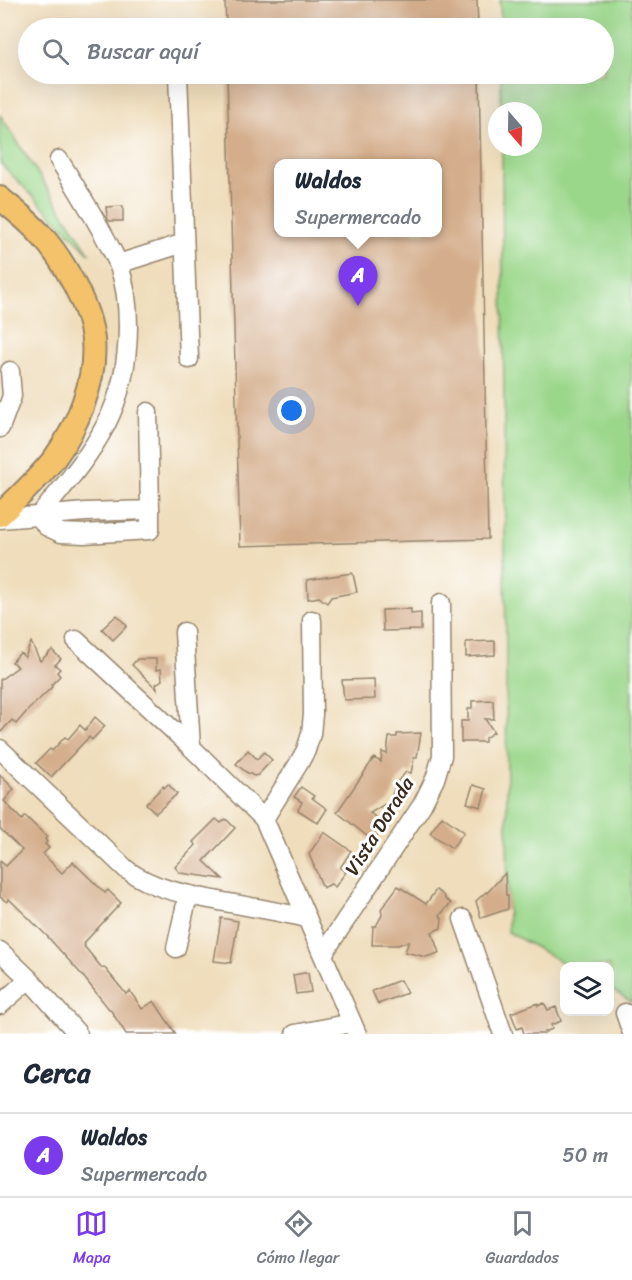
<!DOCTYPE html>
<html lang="es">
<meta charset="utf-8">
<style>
:root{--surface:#fff;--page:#f6f6f7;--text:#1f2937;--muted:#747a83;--line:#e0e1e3;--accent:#7c3aed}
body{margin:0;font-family:Sriracha,sans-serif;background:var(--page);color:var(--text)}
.controls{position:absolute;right:18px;bottom:18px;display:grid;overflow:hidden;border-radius:12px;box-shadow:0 6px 24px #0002}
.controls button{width:54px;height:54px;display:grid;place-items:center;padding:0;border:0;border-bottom:2px solid var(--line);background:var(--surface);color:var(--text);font:30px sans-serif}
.compass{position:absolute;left:488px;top:102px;width:54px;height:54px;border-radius:50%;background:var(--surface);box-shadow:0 6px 24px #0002;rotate:160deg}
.you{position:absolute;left:292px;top:411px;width:21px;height:21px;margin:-15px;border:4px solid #fff;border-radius:50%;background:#1a73e8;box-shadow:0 0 0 9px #1a73e833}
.badge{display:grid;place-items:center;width:39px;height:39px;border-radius:50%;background:var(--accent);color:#fff;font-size:20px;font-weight:700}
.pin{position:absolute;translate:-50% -50px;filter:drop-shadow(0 2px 3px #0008)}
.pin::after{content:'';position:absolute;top:32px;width:21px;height:18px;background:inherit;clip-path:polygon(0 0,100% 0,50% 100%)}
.popup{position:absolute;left:274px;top:159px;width:168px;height:78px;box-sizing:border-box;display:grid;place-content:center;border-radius:12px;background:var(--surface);filter:drop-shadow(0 2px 4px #0005);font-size:20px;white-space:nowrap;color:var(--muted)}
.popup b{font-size:22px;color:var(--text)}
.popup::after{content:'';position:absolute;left:50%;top:100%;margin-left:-12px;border:12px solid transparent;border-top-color:var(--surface)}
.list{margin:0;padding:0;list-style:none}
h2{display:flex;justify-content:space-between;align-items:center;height:78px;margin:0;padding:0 24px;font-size:26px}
h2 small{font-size:20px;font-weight:400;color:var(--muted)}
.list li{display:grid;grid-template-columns:39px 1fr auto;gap:18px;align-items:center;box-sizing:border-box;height:84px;padding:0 24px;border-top:2px solid var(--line)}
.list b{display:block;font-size:22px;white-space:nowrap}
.list p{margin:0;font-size:20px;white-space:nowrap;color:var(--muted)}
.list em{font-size:20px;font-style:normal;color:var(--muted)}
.icon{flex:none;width:33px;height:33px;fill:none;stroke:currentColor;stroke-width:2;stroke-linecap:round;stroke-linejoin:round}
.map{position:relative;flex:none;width:632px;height:1034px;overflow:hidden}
.search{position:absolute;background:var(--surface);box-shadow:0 6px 24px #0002;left:18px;right:18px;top:18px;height:66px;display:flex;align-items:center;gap:15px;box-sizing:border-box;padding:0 21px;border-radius:33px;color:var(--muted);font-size:22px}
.sheet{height:162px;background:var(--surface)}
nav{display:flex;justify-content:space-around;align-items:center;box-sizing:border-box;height:84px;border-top:2px solid var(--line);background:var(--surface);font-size:16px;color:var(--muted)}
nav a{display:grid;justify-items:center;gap:3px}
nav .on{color:var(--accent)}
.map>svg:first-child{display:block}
</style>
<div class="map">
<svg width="632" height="1034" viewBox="0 0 632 1034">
<rect width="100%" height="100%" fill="#fff"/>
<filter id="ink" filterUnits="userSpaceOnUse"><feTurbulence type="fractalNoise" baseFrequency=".0167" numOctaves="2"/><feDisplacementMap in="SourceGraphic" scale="12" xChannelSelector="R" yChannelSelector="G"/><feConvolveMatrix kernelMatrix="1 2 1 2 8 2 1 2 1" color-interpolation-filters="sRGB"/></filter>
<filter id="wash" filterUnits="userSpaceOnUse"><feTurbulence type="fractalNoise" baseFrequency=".008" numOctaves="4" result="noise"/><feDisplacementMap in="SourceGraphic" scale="24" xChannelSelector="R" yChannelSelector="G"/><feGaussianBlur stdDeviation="1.35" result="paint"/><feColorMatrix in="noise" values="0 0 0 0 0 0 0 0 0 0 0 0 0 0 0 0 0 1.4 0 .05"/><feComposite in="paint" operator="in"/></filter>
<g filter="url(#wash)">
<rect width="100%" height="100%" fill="#efddbb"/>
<g fill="#9bd78b" stroke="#6b8054" stroke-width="1.5">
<path d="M500,0H632V1002L610,989V966H569L508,932L502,147H533V111H501V74H604V28H501Z"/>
<path d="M0,115L90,254L0,163Z"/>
</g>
<g id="blocks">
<g fill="#d4ae8c" fill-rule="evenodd">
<path d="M225,0H477L478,28H226Z"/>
<path d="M227,74H479L488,539L240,546ZM279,164H438V232H279Z"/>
<path d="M123,206V221H109L107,217L106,207Z"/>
<path d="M352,573L353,574L357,592L331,597L327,603L319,597L308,599L307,580Z"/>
<path d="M411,609V614L421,613V630L383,631L382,610Z"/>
<path d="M117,615L127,626L113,640L102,629Z"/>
<path d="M495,641V655L466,657V642Z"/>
<path d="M31,642L40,661L52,650L61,659L55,665L60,669L57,672L60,676L51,685L52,687L28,710L16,724L12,720L0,733V680L18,667L12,662L20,653L25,657Z"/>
<path d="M137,659H156V670L161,669L162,680L156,684L157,689L132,665Z"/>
<path d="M374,679L375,699L344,700L342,680Z"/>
<path d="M493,700L494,719H485L494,732L485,738V742H461V721H468V709L472,708V701Z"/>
<path d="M95,717L105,726L92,740L89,737L51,777L36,763L50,749L52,751L65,737L68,739L80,725L85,730Z"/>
<path d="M421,733L417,757L414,758L411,773L406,772L397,782L395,786L390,801L370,813L380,820L376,827L381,830L373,841L337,812L374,758L381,762L382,752L387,754L389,737H397V734Z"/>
<path d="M248,750L257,759L264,752L272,760L258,775L254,776L246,772L236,764Z"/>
<path d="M0,775L14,789L4,801L22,820L25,816L47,837L45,839L47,842L45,844L49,848L43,854L62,873L73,862L105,893L108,890L121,903L84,943L85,945L84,946L102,968L104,967L126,994L130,991L142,1009L154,1001L176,1034H126L110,1009H109L82,975L46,935L9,899L7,902L0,897V861L6,866L22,850L0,829Z"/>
<path d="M168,784L177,794L156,813L146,804L163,786L164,788Z"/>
<path d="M473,785L486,789L481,807L467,803Z"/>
<path d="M301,787L314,796L312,798L327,809L318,823L298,810L302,802L294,797Z"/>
<path d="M442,816L464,832L452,848L430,833Z"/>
<path d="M216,819L221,823L226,819L235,828L204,861L223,879L180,873L175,867L196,845L193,842Z"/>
<path d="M324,832L351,851L340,868L346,872L335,887L331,884L323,888L309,854Z"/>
<path d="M505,873L506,895H508V909L481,918L476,901L486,892L487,893Z"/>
<path d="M398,886L426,904L436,890L443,895L446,900L451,903L440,915L442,919L441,928L432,932L439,953L426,957L405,952L409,941L398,945H372L373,926H376L382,915L381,909Z"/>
<path d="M221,918L238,921L231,963L214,961Z"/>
<path d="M304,973H308L311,992L296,994L293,975Z"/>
<path d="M400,980L407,993L378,1004L372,991Z"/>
<path d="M538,1003V1006L544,1003L548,1010L556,1007L561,1021L551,1025L552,1029L545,1032L543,1034H524L522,1027L517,1029L511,1013Z"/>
</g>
</g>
</g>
<g filter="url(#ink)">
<use href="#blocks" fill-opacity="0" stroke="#95846c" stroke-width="1.5"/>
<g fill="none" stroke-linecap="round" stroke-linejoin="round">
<defs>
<g id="minor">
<path d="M178,74L189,359"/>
<path d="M59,160C76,187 93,214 108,243C111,249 115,256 118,263C125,282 128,306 128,326C128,413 91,453 39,516L46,526L61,533L84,534L150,530V510"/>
<path d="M118,264L184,243"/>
<path d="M0,428L12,396L10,371"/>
<path d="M0,519L86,512L150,510L148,412"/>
<path d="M184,632L191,747"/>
<path d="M76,640L191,747L264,819L357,1034"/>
<path d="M0,749L127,870C157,891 190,895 224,902C252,907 280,912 307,918"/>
<path d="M264,819L299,763L306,750L311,734L313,714L312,620"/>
<path d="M463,919L503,1034"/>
<path d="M176,948L188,895"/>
<path d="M0,951L29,979L78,1034"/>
<path d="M323,954L422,805L435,779L442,756L441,603"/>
<path d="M0,1005L29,979"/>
<path d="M625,1013L632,1033"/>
<path d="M295,1034L352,1023"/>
</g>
<path id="major" d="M0,198C14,210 29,221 41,235C63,259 90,307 93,340C97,379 77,428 54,459C38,479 19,497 0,515"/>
</defs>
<use href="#minor" stroke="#95846c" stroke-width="21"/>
<use href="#major" stroke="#95846c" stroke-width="26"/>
<use href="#minor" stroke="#fff" stroke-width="18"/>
<use href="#major" stroke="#f4c26a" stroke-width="22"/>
</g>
</g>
<g text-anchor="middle" stroke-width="6" stroke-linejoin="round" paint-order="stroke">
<g font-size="20" fill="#3b2a1e" stroke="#fff">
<text transform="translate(379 826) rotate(-58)" y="7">Vista Dorada</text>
</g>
</g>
</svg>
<div class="controls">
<button><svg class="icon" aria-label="layers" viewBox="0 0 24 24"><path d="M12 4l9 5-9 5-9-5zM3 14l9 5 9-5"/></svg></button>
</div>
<svg class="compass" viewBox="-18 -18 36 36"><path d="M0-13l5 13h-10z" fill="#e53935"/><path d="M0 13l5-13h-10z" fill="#747a83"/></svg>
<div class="you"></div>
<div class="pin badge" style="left:358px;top:306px">A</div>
<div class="popup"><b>Waldos</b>Supermercado</div>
<div class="search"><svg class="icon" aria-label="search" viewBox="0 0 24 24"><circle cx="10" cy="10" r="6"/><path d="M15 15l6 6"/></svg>Buscar aquí</div>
</div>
<section class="sheet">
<h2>Cerca<small></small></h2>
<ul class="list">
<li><span class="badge">A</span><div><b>Waldos</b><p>Supermercado</p></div><em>50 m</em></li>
</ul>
</section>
<nav>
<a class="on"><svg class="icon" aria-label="map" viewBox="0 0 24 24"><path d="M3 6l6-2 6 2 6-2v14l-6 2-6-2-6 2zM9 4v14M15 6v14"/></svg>Mapa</a>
<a><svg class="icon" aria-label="directions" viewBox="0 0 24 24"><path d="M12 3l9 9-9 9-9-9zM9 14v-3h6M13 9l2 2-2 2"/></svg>Cómo llegar</a>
<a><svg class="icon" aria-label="saved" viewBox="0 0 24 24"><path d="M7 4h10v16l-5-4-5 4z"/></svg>Guardados</a>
</nav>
